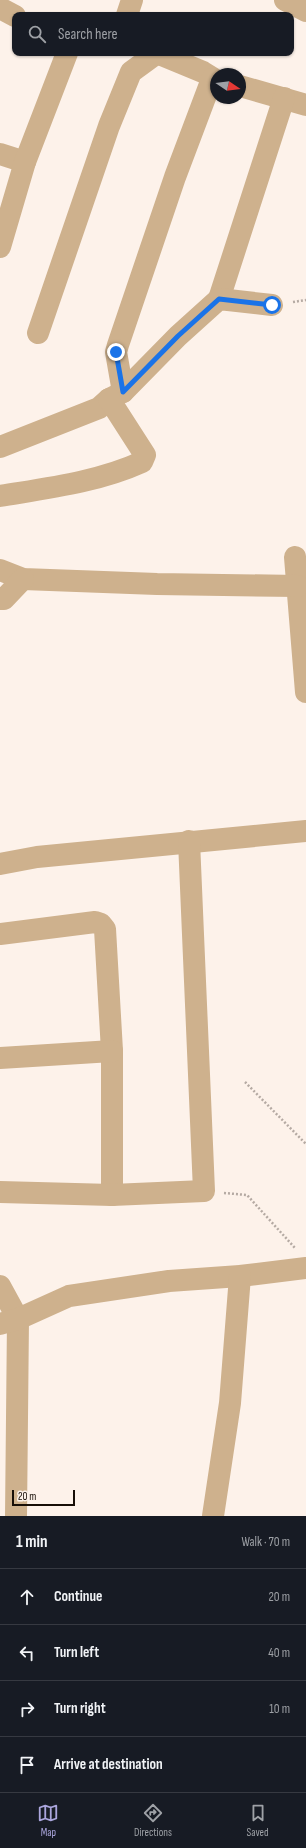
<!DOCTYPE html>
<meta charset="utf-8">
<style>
:root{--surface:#171b24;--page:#242831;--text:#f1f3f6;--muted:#9ea1a6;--line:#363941;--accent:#aba6dd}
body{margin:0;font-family:"Sofia Sans Condensed",sans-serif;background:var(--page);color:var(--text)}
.compass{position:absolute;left:210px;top:68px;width:36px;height:36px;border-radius:50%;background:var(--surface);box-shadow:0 1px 3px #0004;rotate:103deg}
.scale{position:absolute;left:12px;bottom:10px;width:63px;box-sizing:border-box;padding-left:4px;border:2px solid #170e07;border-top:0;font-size:11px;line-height:14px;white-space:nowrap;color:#170e07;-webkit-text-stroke:3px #fdf2ea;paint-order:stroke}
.stop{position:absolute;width:12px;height:12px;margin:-9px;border:3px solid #1a73e8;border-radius:50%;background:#fff}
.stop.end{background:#1a73e8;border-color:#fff;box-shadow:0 1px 4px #0008}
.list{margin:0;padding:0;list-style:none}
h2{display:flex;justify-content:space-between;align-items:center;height:52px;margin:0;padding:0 16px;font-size:17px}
h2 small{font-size:13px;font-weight:400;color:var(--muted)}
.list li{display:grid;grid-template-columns:26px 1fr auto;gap:12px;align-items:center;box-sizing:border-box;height:56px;padding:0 16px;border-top:1px solid var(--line)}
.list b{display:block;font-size:15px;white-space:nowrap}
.list em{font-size:13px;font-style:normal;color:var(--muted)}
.icon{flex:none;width:22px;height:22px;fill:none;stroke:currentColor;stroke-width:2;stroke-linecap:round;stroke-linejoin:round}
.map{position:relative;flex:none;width:306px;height:1516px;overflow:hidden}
.search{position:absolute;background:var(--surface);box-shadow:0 1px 3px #0004;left:12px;right:12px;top:12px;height:44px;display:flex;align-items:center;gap:10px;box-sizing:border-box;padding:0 14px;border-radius:8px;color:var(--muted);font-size:15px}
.sheet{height:276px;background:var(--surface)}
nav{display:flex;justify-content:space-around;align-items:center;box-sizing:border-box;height:56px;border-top:1px solid var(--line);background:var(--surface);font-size:11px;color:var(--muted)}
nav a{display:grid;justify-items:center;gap:2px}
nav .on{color:var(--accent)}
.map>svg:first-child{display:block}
</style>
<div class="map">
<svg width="306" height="1516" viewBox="0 0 306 1516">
<rect width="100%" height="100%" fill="#fdf2ea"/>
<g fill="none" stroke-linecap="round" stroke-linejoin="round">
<g stroke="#b5aaa3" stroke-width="2.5" stroke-dasharray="2 2" stroke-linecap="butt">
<path d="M293,302L306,300"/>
<path d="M245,1082L306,1144"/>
<path d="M224,1193L247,1195L295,1248"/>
</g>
<g stroke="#ceb18d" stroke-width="22">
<path d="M285,0L306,11"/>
<path d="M0,8L15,16"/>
<path d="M127,15L132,0"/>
<path d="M157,53L203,72L216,80"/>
<path d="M240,86L306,105"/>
<path d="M0,154L25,162"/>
<path d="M0,247L25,162L67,53"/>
<path d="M219,299L284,98"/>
<path d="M38,333L109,126L131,72L157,53"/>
<path d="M123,392L116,352L118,345L175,177L212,79"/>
<path d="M0,447L99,408L109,399L123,392L178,336L219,299L272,305"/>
<path d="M0,496C48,488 98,482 142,462L145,455L109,399"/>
<path d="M295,557L306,692"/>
<path d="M0,570L23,579L157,584L298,586"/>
<path d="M0,599H4L23,579"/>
<path d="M0,864L37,857L306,831"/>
<path d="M0,934L95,922L101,924L105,929L112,1051V1195"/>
<path d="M0,1058L112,1051"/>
<path d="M0,1192L112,1195L204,1191L189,841"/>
<path d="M0,1286L18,1319L16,1516"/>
<path d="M0,1324L18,1319L69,1296L169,1281L240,1276L306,1268"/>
<path d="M213,1516L230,1403L240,1276"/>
</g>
</g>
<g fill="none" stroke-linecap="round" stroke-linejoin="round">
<path stroke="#1a73e8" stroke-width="5" d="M116,352L123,392L178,336L219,299L272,305"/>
</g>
</svg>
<svg class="compass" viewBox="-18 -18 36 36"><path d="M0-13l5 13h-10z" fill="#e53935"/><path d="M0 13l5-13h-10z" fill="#9ea1a6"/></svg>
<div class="scale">20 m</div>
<div class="stop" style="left:272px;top:305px"></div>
<div class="stop end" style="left:116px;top:352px"></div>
<div class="search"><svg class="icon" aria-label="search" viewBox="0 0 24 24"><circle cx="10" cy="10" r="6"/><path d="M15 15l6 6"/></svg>Search here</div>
</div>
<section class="sheet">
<h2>1 min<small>Walk · 70 m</small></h2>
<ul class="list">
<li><svg class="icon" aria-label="ahead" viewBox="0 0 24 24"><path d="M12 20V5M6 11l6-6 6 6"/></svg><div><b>Continue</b></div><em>20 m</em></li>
<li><svg class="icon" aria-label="left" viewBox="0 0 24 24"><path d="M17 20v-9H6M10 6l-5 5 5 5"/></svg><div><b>Turn left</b></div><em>40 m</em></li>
<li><svg class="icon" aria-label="right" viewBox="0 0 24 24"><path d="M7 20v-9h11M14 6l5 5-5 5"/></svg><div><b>Turn right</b></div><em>10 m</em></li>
<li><svg class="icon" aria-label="arrive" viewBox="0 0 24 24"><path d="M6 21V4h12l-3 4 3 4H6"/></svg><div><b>Arrive at destination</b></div></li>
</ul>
</section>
<nav>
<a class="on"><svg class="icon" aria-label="map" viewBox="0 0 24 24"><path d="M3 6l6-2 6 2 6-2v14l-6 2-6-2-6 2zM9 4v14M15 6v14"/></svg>Map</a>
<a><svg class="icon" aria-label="directions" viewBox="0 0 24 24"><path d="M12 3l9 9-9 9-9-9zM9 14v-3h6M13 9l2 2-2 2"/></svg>Directions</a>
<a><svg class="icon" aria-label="saved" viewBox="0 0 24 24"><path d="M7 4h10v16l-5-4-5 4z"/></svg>Saved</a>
</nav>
